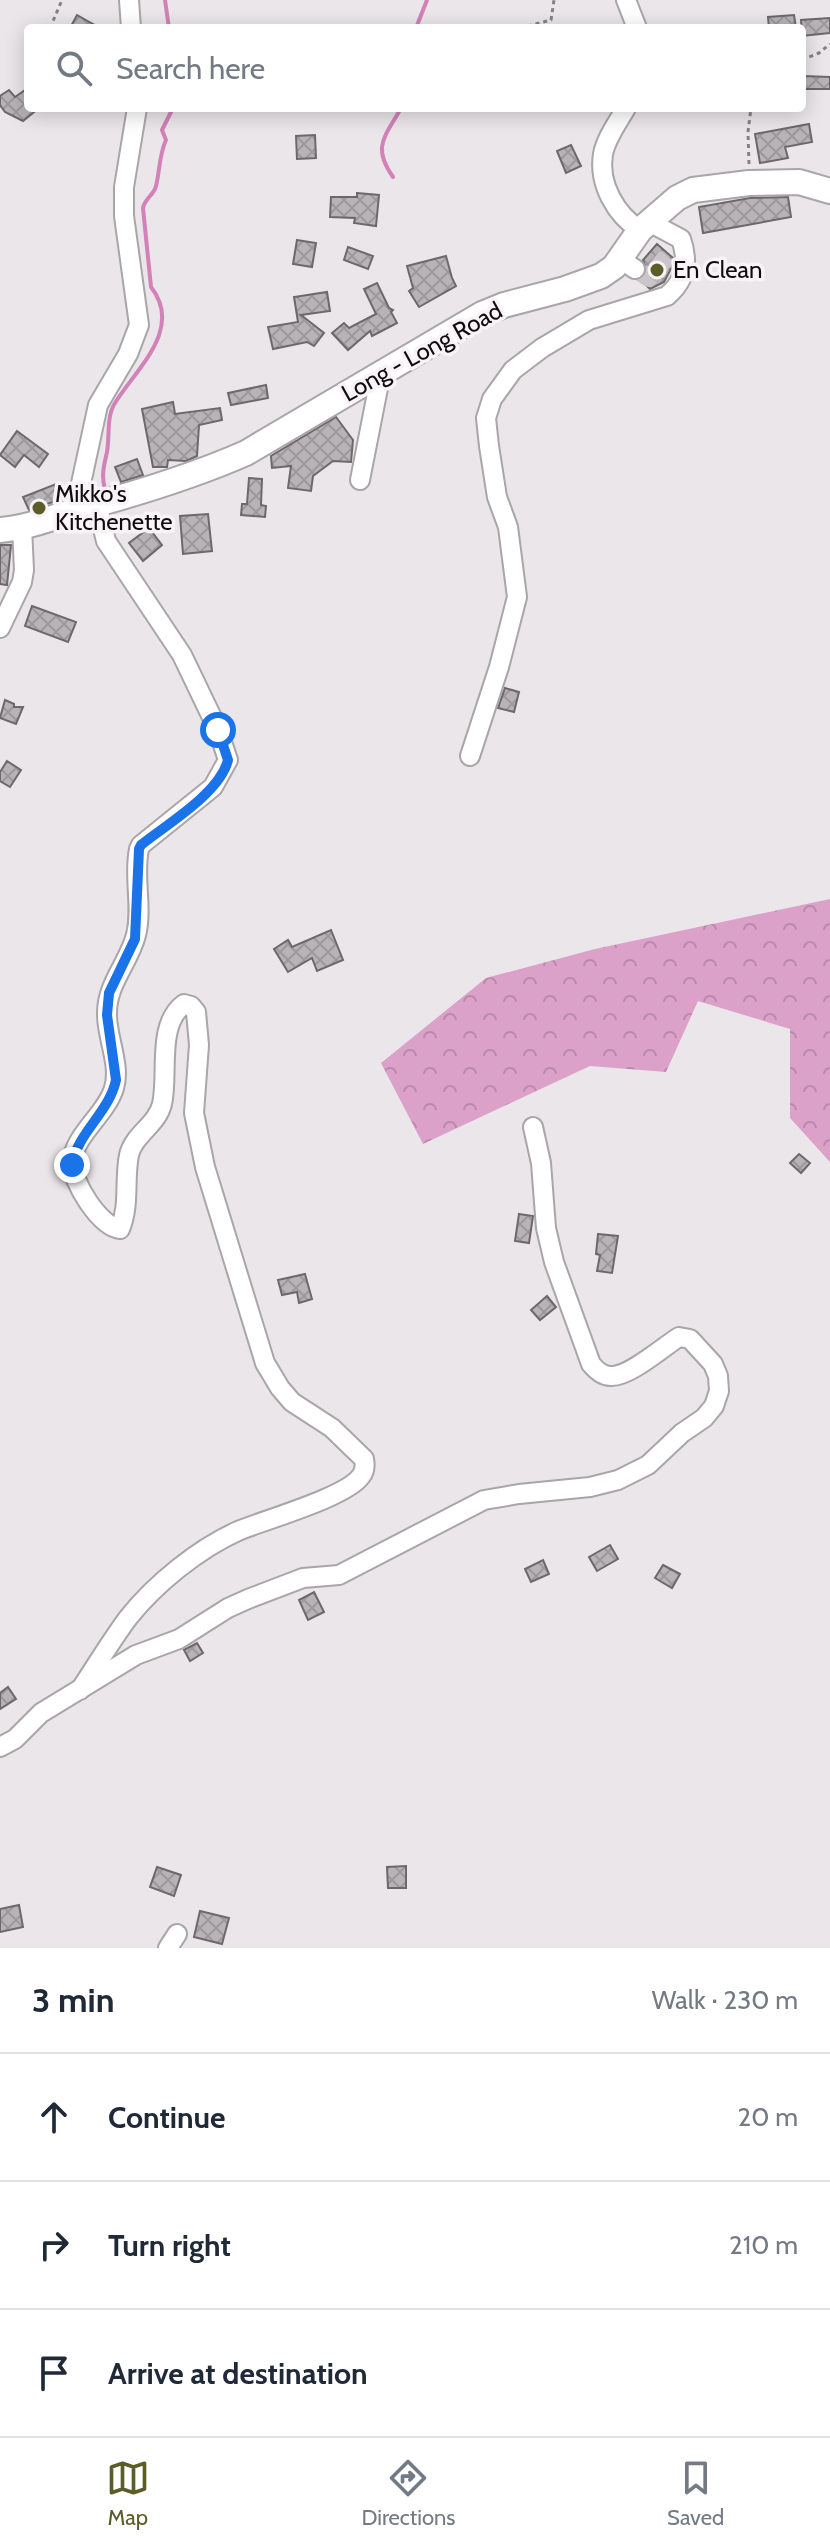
<!DOCTYPE html>
<meta charset="utf-8">
<style>
:root{--surface:#fff;--page:#f2f2f3;--text:#1f2937;--muted:#747a83;--line:#e0e1e3;--accent:#5d5d2a}
body{margin:0;font-family:Cabin,sans-serif;background:var(--page);color:var(--text)}
.stop{position:absolute;width:24px;height:24px;margin:-18px;border:6px solid #1a73e8;border-radius:50%;background:#fff}
.stop.end{background:#1a73e8;border-color:#fff;box-shadow:0 2px 8px #0008}
.list{margin:0;padding:0;list-style:none}
h2{display:flex;justify-content:space-between;align-items:center;height:104px;margin:0;padding:0 32px;font-size:34px}
h2 small{font-size:26px;font-weight:400;color:var(--muted)}
.list li{display:grid;grid-template-columns:52px 1fr auto;gap:24px;align-items:center;box-sizing:border-box;height:128px;padding:0 32px;border-top:2px solid var(--line)}
.list b{display:block;font-size:30px;white-space:nowrap}
.list em{font-size:26px;font-style:normal;color:var(--muted)}
.icon{flex:none;width:44px;height:44px;fill:none;stroke:currentColor;stroke-width:2;stroke-linecap:round;stroke-linejoin:round}
.map{position:relative;flex:none;width:830px;height:1948px;overflow:hidden}
.search{position:absolute;background:var(--surface);box-shadow:0 4px 20px #0003;left:24px;right:24px;top:24px;height:88px;display:flex;align-items:center;gap:20px;box-sizing:border-box;padding:0 28px;border-radius:8px;color:var(--muted);font-size:30px}
.sheet{height:488px;background:var(--surface)}
nav{display:flex;justify-content:space-around;align-items:center;box-sizing:border-box;height:112px;border-top:2px solid var(--line);background:var(--surface);font-size:22px;color:var(--muted)}
nav a{display:grid;justify-items:center;gap:4px}
nav .on{color:var(--accent)}
.map>svg:first-child{display:block}
</style>
<div class="map">
<svg width="830" height="1948" viewBox="0 0 830 1948">
<defs>
<pattern id="forest-crowns" width="20" height="18" patternUnits="userSpaceOnUse" patternTransform="scale(2)"><rect width="20" height="18" fill="#dba1c8"/><path d="M2 6a3 3 0 1 1 6 0M12 15a3 3 0 1 1 6 0" fill="none" stroke="#bb89ab"/></pattern>
<pattern id="building-cross-hatch" width="8" height="8" patternUnits="userSpaceOnUse" patternTransform="scale(2)"><rect width="8" height="8" fill="#b8b3b6"/><path d="M0 0l8 8M0 8l8-8" fill="none" stroke="#9d999b"/></pattern>
</defs>
<rect width="100%" height="100%" fill="#ebe6e9"/>
<path fill="url(#forest-crowns)" d="M830,899V1162L790,1118V1029L698,1001L666,1072L590,1066L423,1144L381,1063L486,978L595,949Z"/>
<g fill="none" stroke-linecap="round" stroke-linejoin="round">
<g stroke="#d281b9" stroke-width="4">
<path d="M165,0L169,28"/>
<path d="M416,28L427,0"/>
<path d="M393,177C371,146 386,136 401,108"/>
<path d="M105,489C101,476 104,465 107,452C110,436 106,417 115,403C136,369 184,329 151,287L143,208C145,198 154,195 156,186C160,170 159,155 166,140L162,130L173,108"/>
</g>
</g>
<g fill="url(#building-cross-hatch)" stroke="#6d696b" stroke-width="2">
<path d="M77,15L100,28H70Z"/>
<path d="M794,15L796,28H769L768,17Z"/>
<path d="M830,18V33L802,36L801,20Z"/>
<path d="M803,76L830,77V89H803Z"/>
<path d="M28,88V108H39L23,121L5,112L0,105V96L9,90L15,97Z"/>
<path d="M809,124L812,142L785,147L788,158L760,163L755,134Z"/>
<path d="M315,135L316,158L297,159L296,136Z"/>
<path d="M571,145L581,166L566,173L557,151Z"/>
<path d="M357,193L379,195L376,226L354,223L355,218L330,217L331,197H357Z"/>
<path d="M788,197L791,217L703,233L699,207L750,198Z"/>
<path d="M297,240L316,243L312,267L293,264Z"/>
<path d="M657,244L673,258L672,267L664,282L650,289L641,280L647,271L643,260Z"/>
<path d="M348,247L373,256L368,269L344,260Z"/>
<path d="M446,256L452,278L456,286L419,307L409,291L413,288L407,266Z"/>
<path d="M377,283L389,308L393,310L391,312L397,323L372,336L370,331L348,350L332,333L344,323L349,328L376,314L364,289Z"/>
<path d="M327,292L330,311L301,315L324,333L314,346L307,342L273,349L268,327L298,322L294,297Z"/>
<path d="M266,385L268,398L231,405L228,393Z"/>
<path d="M173,402L175,414L220,408L222,420L199,425L197,456L186,461L168,460L167,467H153L142,409Z"/>
<path d="M336,417L353,440L351,462L333,461L313,476L311,491L288,488L291,466L272,468L271,456Z"/>
<path d="M17,431L48,454L39,467L24,455L15,467L0,455Z"/>
<path d="M137,459L143,475L121,482L115,467Z"/>
<path d="M249,478L262,479L261,505L266,506L265,517L241,515L242,504H247Z"/>
<path d="M56,484L59,500L29,510L23,497Z"/>
<path d="M208,514L212,551L183,554L180,516Z"/>
<path d="M149,528L162,545L143,561L129,543Z"/>
<path d="M0,545H11L7,585L0,584Z"/>
<path d="M32,606L76,622L68,642L25,626Z"/>
<path d="M505,688L519,692L514,712L498,708Z"/>
<path d="M5,700L14,704V707H23L16,724L0,718Z"/>
<path d="M7,761L21,770L10,787L0,781V772Z"/>
<path d="M331,930L343,960L317,971L312,958L288,972L274,949L288,940L292,947Z"/>
<path d="M799,1154L810,1163L801,1173L790,1163Z"/>
<path d="M519,1214L533,1216L529,1243L515,1241Z"/>
<path d="M598,1234L618,1236L612,1273L597,1271L600,1255L596,1254Z"/>
<path d="M305,1274L312,1299L299,1303L297,1292L282,1295L278,1280Z"/>
<path d="M547,1296L556,1307L540,1320L531,1310Z"/>
<path d="M610,1545L618,1559L597,1571L589,1557Z"/>
<path d="M543,1560L549,1574L531,1582L525,1569Z"/>
<path d="M663,1565L680,1574L672,1588L655,1578Z"/>
<path d="M314,1592L324,1612L308,1620L299,1600Z"/>
<path d="M197,1643L203,1653L190,1661L184,1650Z"/>
<path d="M8,1687L16,1699L0,1709V1693Z"/>
<path d="M406,1866V1888H388L387,1867Z"/>
<path d="M157,1867L181,1875L174,1896L150,1887Z"/>
<path d="M19,1905L23,1927L0,1932V1909Z"/>
<path d="M200,1911L229,1918L222,1944L194,1937Z"/>
</g>
<g fill="none" stroke-linecap="round" stroke-linejoin="round">
<path stroke="#cac5c8" stroke-width="18" stroke-dasharray="18 9" stroke-linecap="butt" d="M635,269L649,278L669,254"/>
<defs>
<g id="minor">
<path d="M129,0L131,28"/>
<path d="M626,0L637,28"/>
<path d="M626,108C618,122 606,138 603,154C598,184 616,215 640,230"/>
<path d="M620,259L635,269"/>
<path d="M360,480L381,373"/>
<path d="M83,508L80,488L98,405L128,354L139,325L124,216V187L137,108"/>
<path d="M0,628L22,582L24,570L22,527"/>
<path d="M470,756L499,667L517,597L508,527L497,497L489,446L486,418L492,399L513,370L542,348L589,320L667,296C686,280 689,262 681,239L649,222"/>
<path d="M80,1690C96,1666 111,1641 128,1618C155,1584 198,1549 238,1531C264,1520 347,1497 361,1476C365,1471 365,1464 364,1459L332,1428L292,1402L280,1388L265,1363L205,1167L194,1113L199,1045L196,1012L191,1006L184,1004C156,1025 169,1074 162,1104C157,1125 134,1134 129,1155C124,1180 130,1205 120,1229C100,1227 72,1182 72,1163C74,1134 106,1115 114,1088C121,1066 107,1038 107,1015C106,984 129,963 136,935C143,907 133,877 139,849L141,845L213,787L228,760L218,730L182,655L106,541L97,504"/>
<path d="M0,1747L15,1739L41,1713L136,1655L179,1639L228,1608L248,1599L303,1578L339,1575L484,1500L519,1494L590,1487L618,1480L648,1465L682,1433L704,1418L714,1406L719,1391L718,1376L713,1364L690,1339L679,1337C663,1347 630,1376 612,1376C603,1377 596,1370 591,1364L554,1262L546,1228L541,1163L533,1127"/>
<path d="M168,1948L177,1934"/>
</g>
<path id="major" d="M0,530C29,528 56,516 83,508C138,493 194,476 246,453L482,314L504,305L565,289L601,276L614,267L640,230L677,198L693,190L749,183L799,182L830,191"/>
</defs>
<use href="#minor" stroke="#a9a5a8" stroke-width="22"/>
<use href="#major" stroke="#a9a5a8" stroke-width="28"/>
<g stroke="#868284" stroke-width="3" stroke-dasharray="4 4" stroke-linecap="butt">
<path d="M50,28L62,0"/>
<path d="M520,28L551,20L554,0"/>
<path d="M802,60L819,53L830,44"/>
<path d="M749,164L748,132L751,108"/>
</g>
<use href="#minor" stroke="#fff" stroke-width="18"/>
<use href="#major" stroke="#fff" stroke-width="24"/>
</g>
<g fill="none" stroke-linecap="round" stroke-linejoin="round">
<path stroke="#1a73e8" stroke-width="10" d="M72,1165C77,1133 109,1113 116,1080L107,1015L109,993L135,939L139,849L141,845C167,824 220,793 228,760L218,730"/>
</g>
<g fill="#5d5d2a" stroke="#f8f3f7" stroke-width="3">
<circle cx="657" cy="270" r="8"/>
<circle cx="39" cy="508" r="8"/>
</g>
<g text-anchor="middle" stroke-width="7" stroke-linejoin="round" paint-order="stroke">
<g font-size="24" fill="#0e0c0d" stroke="#f8f3f7" text-anchor="start">
<text x="673" y="278">En Clean</text>
<text x="55" y="502">Mikko's<tspan x="55" dy="28">Kitchenette</tspan></text>
</g>
<g font-size="24" fill="#0e0c0d" stroke="#f8f3f7">
<text transform="translate(422 352) rotate(-29)" y="8">Long - Long Road</text>
</g>
</g>
</svg>
<div class="stop" style="left:218px;top:730px"></div>
<div class="stop end" style="left:72px;top:1165px"></div>
<div class="search"><svg class="icon" aria-label="search" viewBox="0 0 24 24"><circle cx="10" cy="10" r="6"/><path d="M15 15l6 6"/></svg>Search here</div>
</div>
<section class="sheet">
<h2>3 min<small>Walk · 230 m</small></h2>
<ul class="list">
<li><svg class="icon" aria-label="ahead" viewBox="0 0 24 24"><path d="M12 20V5M6 11l6-6 6 6"/></svg><div><b>Continue</b></div><em>20 m</em></li>
<li><svg class="icon" aria-label="right" viewBox="0 0 24 24"><path d="M7 20v-9h11M14 6l5 5-5 5"/></svg><div><b>Turn right</b></div><em>210 m</em></li>
<li><svg class="icon" aria-label="arrive" viewBox="0 0 24 24"><path d="M6 21V4h12l-3 4 3 4H6"/></svg><div><b>Arrive at destination</b></div></li>
</ul>
</section>
<nav>
<a class="on"><svg class="icon" aria-label="map" viewBox="0 0 24 24"><path d="M3 6l6-2 6 2 6-2v14l-6 2-6-2-6 2zM9 4v14M15 6v14"/></svg>Map</a>
<a><svg class="icon" aria-label="directions" viewBox="0 0 24 24"><path d="M12 3l9 9-9 9-9-9zM9 14v-3h6M13 9l2 2-2 2"/></svg>Directions</a>
<a><svg class="icon" aria-label="saved" viewBox="0 0 24 24"><path d="M7 4h10v16l-5-4-5 4z"/></svg>Saved</a>
</nav>
